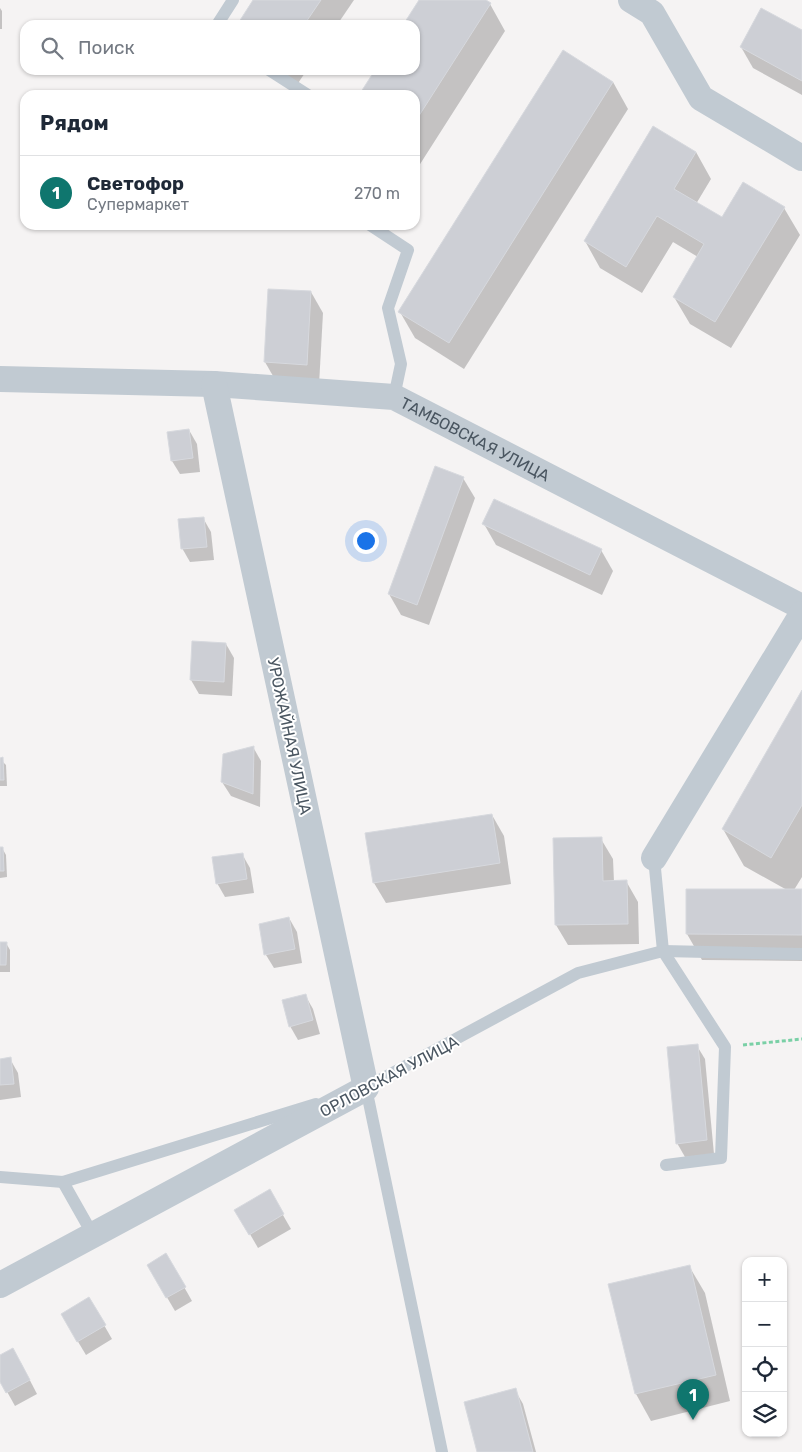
<!DOCTYPE html>
<html lang="ru">
<meta charset="utf-8">
<style>
:root{--surface:#fff;--page:#f6f6f7;--text:#1f2937;--muted:#747a83;--line:#e0e1e3;--accent:#0f766e}
body{margin:0;font-family:Rubik,sans-serif;background:var(--page);color:var(--text)}
.controls{position:absolute;right:15px;bottom:15px;display:grid;overflow:hidden;border-radius:10px;box-shadow:0 1px 4px #0004}
.controls button{width:45px;height:45px;display:grid;place-items:center;padding:0;border:0;border-bottom:1px solid var(--line);background:var(--surface);color:var(--text);font:25px sans-serif}
.you{position:absolute;left:365px;top:540px;width:18px;height:18px;margin:-12px;border:4px solid #fff;border-radius:50%;background:#1a73e8;box-shadow:0 0 0 8px #1a73e833}
.badge{display:grid;place-items:center;width:32px;height:32px;border-radius:50%;background:var(--accent);color:#fff;font-size:16px;font-weight:700}
.pin{position:absolute;translate:-50% -41px;filter:drop-shadow(0 1px 2px #0008)}
.pin::after{content:'';position:absolute;top:26px;width:18px;height:15px;background:inherit;clip-path:polygon(0 0,100% 0,50% 100%)}
.list{margin:0;padding:0;list-style:none}
h2{display:flex;justify-content:space-between;align-items:center;height:65px;margin:0;padding:0 20px;font-size:21px}
h2 small{font-size:16px;font-weight:400;color:var(--muted)}
.list li{display:grid;grid-template-columns:32px 1fr auto;gap:15px;align-items:center;box-sizing:border-box;height:75px;padding:0 20px;border-top:1px solid var(--line)}
.list b{display:block;font-size:19px;white-space:nowrap}
.list p{margin:0;font-size:16px;white-space:nowrap;color:var(--muted)}
.list em{font-size:16px;font-style:normal;color:var(--muted)}
.icon{flex:none;width:28px;height:28px;fill:none;stroke:currentColor;stroke-width:2;stroke-linecap:round;stroke-linejoin:round}
.map{position:relative;flex:none;width:802px;height:1452px;overflow:hidden}
.search{position:absolute;background:var(--surface);box-shadow:0 1px 4px #0004;left:20px;top:20px;width:400px;height:55px;display:flex;align-items:center;gap:12px;box-sizing:border-box;padding:0 18px;border-radius:15px;color:var(--muted);font-size:19px}
.panel{position:absolute;background:var(--surface);box-shadow:0 1px 4px #0004;left:20px;top:90px;width:400px;height:140px;border-radius:15px}
.map>svg:first-child{display:block}
</style>
<div class="map">
<svg width="802" height="1452" viewBox="0 0 802 1452">
<rect width="100%" height="100%" fill="#f5f3f3"/>
<g fill="#0003">
<path d="M255,0H354L337,25H238Z"/>
<path d="M421,0H484L490,4L505,31L415,172V95H360L376,70H415V25H405Z"/>
<path d="M0,8L2,11V29H0Z"/>
<path d="M802,32V95L753,68L741,47Z"/>
<path d="M265,70H307L294,89Z"/>
<path d="M613,82L628,109L464,369L415,338L400,312Z"/>
<path d="M696,152L711,179L696,204L722,219L784,208L800,235L731,348L690,324L674,297L698,257L673,242L642,293L600,268L585,241Z"/>
<path d="M269,290L311,292L323,313L319,385L277,383L265,362Z"/>
<path d="M189,430L197,444L200,472L180,474L172,461Z"/>
<path d="M463,478L475,498L429,625L401,615L389,594Z"/>
<path d="M203,518L211,532L214,560L190,562L182,548Z"/>
<path d="M484,524L601,550L613,571L602,595L496,545Z"/>
<path d="M193,643L226,644L234,658L232,696L199,694L191,680Z"/>
<path d="M802,693V877L794,890H802V961L702,960L687,934L787,890L744,866L723,829Z"/>
<path d="M253,747L261,761L260,807L231,796L222,782Z"/>
<path d="M0,759L6,765L7,786H0Z"/>
<path d="M492,815L504,836L511,884L386,903L374,883Z"/>
<path d="M601,839L613,859L614,882L626,881L638,902L639,944L568,945L556,925Z"/>
<path d="M0,848H2L6,855L7,877L0,878Z"/>
<path d="M242,854L250,868L254,893L225,897L217,883Z"/>
<path d="M289,918L297,932L302,963L274,968L266,955Z"/>
<path d="M0,943H6L10,950V972H0Z"/>
<path d="M305,995L313,1009L320,1034L298,1040L290,1026Z"/>
<path d="M697,1046L705,1059L714,1154L685,1157L677,1143Z"/>
<path d="M10,1059L18,1073L21,1097L0,1100V1060Z"/>
<path d="M269,1191L291,1229L258,1248L236,1210Z"/>
<path d="M166,1255L192,1301L175,1311L148,1265Z"/>
<path d="M689,1266L705,1293L730,1401L651,1421L636,1394Z"/>
<path d="M89,1299L112,1339L86,1355L62,1315Z"/>
<path d="M0,1356L21,1363L37,1394L15,1406L0,1379Z"/>
<path d="M515,1390L523,1404L536,1452H478Z"/>
</g>
<g fill="#cdcfd5" stroke="#d7d9de">
<path d="M253,0H321L304,25H237Z"/>
<path d="M419,0H486L491,3L415,122V95H359L375,70H415V25H403Z"/>
<path d="M761,8L802,30V81L740,47Z"/>
<path d="M563,50L613,82L449,343L398,312Z"/>
<path d="M653,126L696,152L674,189L722,217L743,182L785,207L715,322L673,297L704,244L657,216L626,267L584,241Z"/>
<path d="M268,289L311,291L307,365L264,362Z"/>
<path d="M189,429L193,458L171,461L167,432Z"/>
<path d="M435,466L464,477L417,605L388,594Z"/>
<path d="M494,499L602,549L590,575L482,524Z"/>
<path d="M204,517L207,547L181,549L178,519Z"/>
<path d="M192,641L226,643L224,682L190,680Z"/>
<path d="M802,690V805L771,858L722,829Z"/>
<path d="M254,746L253,794L221,782L223,754Z"/>
<path d="M3,757L4,780H0V758Z"/>
<path d="M492,814L500,863L373,883L365,833Z"/>
<path d="M602,837L603,881L627,880L628,924L555,925L553,838Z"/>
<path d="M0,847H3L4,871H0Z"/>
<path d="M243,853L247,879L216,884L212,857Z"/>
<path d="M686,889H802V935L686,934Z"/>
<path d="M289,917L295,949L264,955L259,924Z"/>
<path d="M0,942H7L6,965H0Z"/>
<path d="M306,994L313,1020L289,1027L282,1000Z"/>
<path d="M698,1044L707,1140L676,1144L667,1047Z"/>
<path d="M11,1057L14,1084L0,1085V1059Z"/>
<path d="M270,1189L284,1214L249,1235L234,1210Z"/>
<path d="M166,1253L186,1287L166,1298L147,1265Z"/>
<path d="M690,1265L716,1375L635,1394L608,1284Z"/>
<path d="M89,1297L106,1325L77,1342L61,1314Z"/>
<path d="M13,1348L30,1380L6,1393L0,1382V1355Z"/>
<path d="M516,1388L533,1452H477L464,1402Z"/>
</g>
<g fill="none" stroke-linecap="round" stroke-linejoin="round">
<path stroke="#7ad0a6" stroke-width="3" stroke-dasharray="4 2.5" stroke-linecap="butt" d="M743,1045L802,1039"/>
<g stroke="#c1cad2" stroke-width="12">
<path d="M217,25L233,0"/>
<path d="M269,70L308,95"/>
<path d="M370,225L408,250L388,308L401,364L394,397"/>
<path d="M654,858L663,951L725,1047L721,1158L666,1165"/>
<path d="M366,1088L442,1452"/>
<path d="M363,1089L578,973L663,951L802,954"/>
<path d="M0,1177L63,1182L316,1104"/>
<path d="M63,1182L93,1235"/>
</g>
<g stroke="#c1cad2" stroke-width="26">
<path d="M631,0L652,13L701,98L802,158"/>
<path id="s1" d="M0,379L214,384L394,397L802,607"/>
<path d="M654,858L802,614"/>
<path d="M0,1285L366,1088L214,384"/>
</g>
</g>
<g text-anchor="middle" stroke-width="4" stroke-linejoin="round" paint-order="stroke">
<g font-size="16" fill="#4a5661" stroke="#fff">
<text dy="6" stroke="none"><textPath href="#s1" startOffset="486">ТАМБОВСКАЯ УЛИЦА</textPath></text>
<text transform="translate(290 736) rotate(78)" y="6">УРОЖАЙНАЯ УЛИЦА</text>
<text transform="translate(389 1076) rotate(-28)" y="6">ОРЛОВСКАЯ УЛИЦА</text>
</g>
</g>
</svg>
<div class="controls">
<button>+</button>
<button>−</button>
<button><svg class="icon" aria-label="locate" viewBox="0 0 24 24"><circle cx="12" cy="12" r="6"/><path d="M12 2v4M12 18v4M2 12h4M18 12h4"/></svg></button>
<button><svg class="icon" aria-label="layers" viewBox="0 0 24 24"><path d="M12 4l9 5-9 5-9-5zM3 14l9 5 9-5"/></svg></button>
</div>
<div class="you"></div>
<div class="pin badge" style="left:693px;top:1420px">1</div>
<div class="search"><svg class="icon" aria-label="search" viewBox="0 0 24 24"><circle cx="10" cy="10" r="6"/><path d="M15 15l6 6"/></svg>Поиск</div>
<section class="panel">
<h2>Рядом<small></small></h2>
<ul class="list">
<li><span class="badge">1</span><div><b>Светофор</b><p>Супермаркет</p></div><em>270 m</em></li>
</ul>
</section>
</div>
